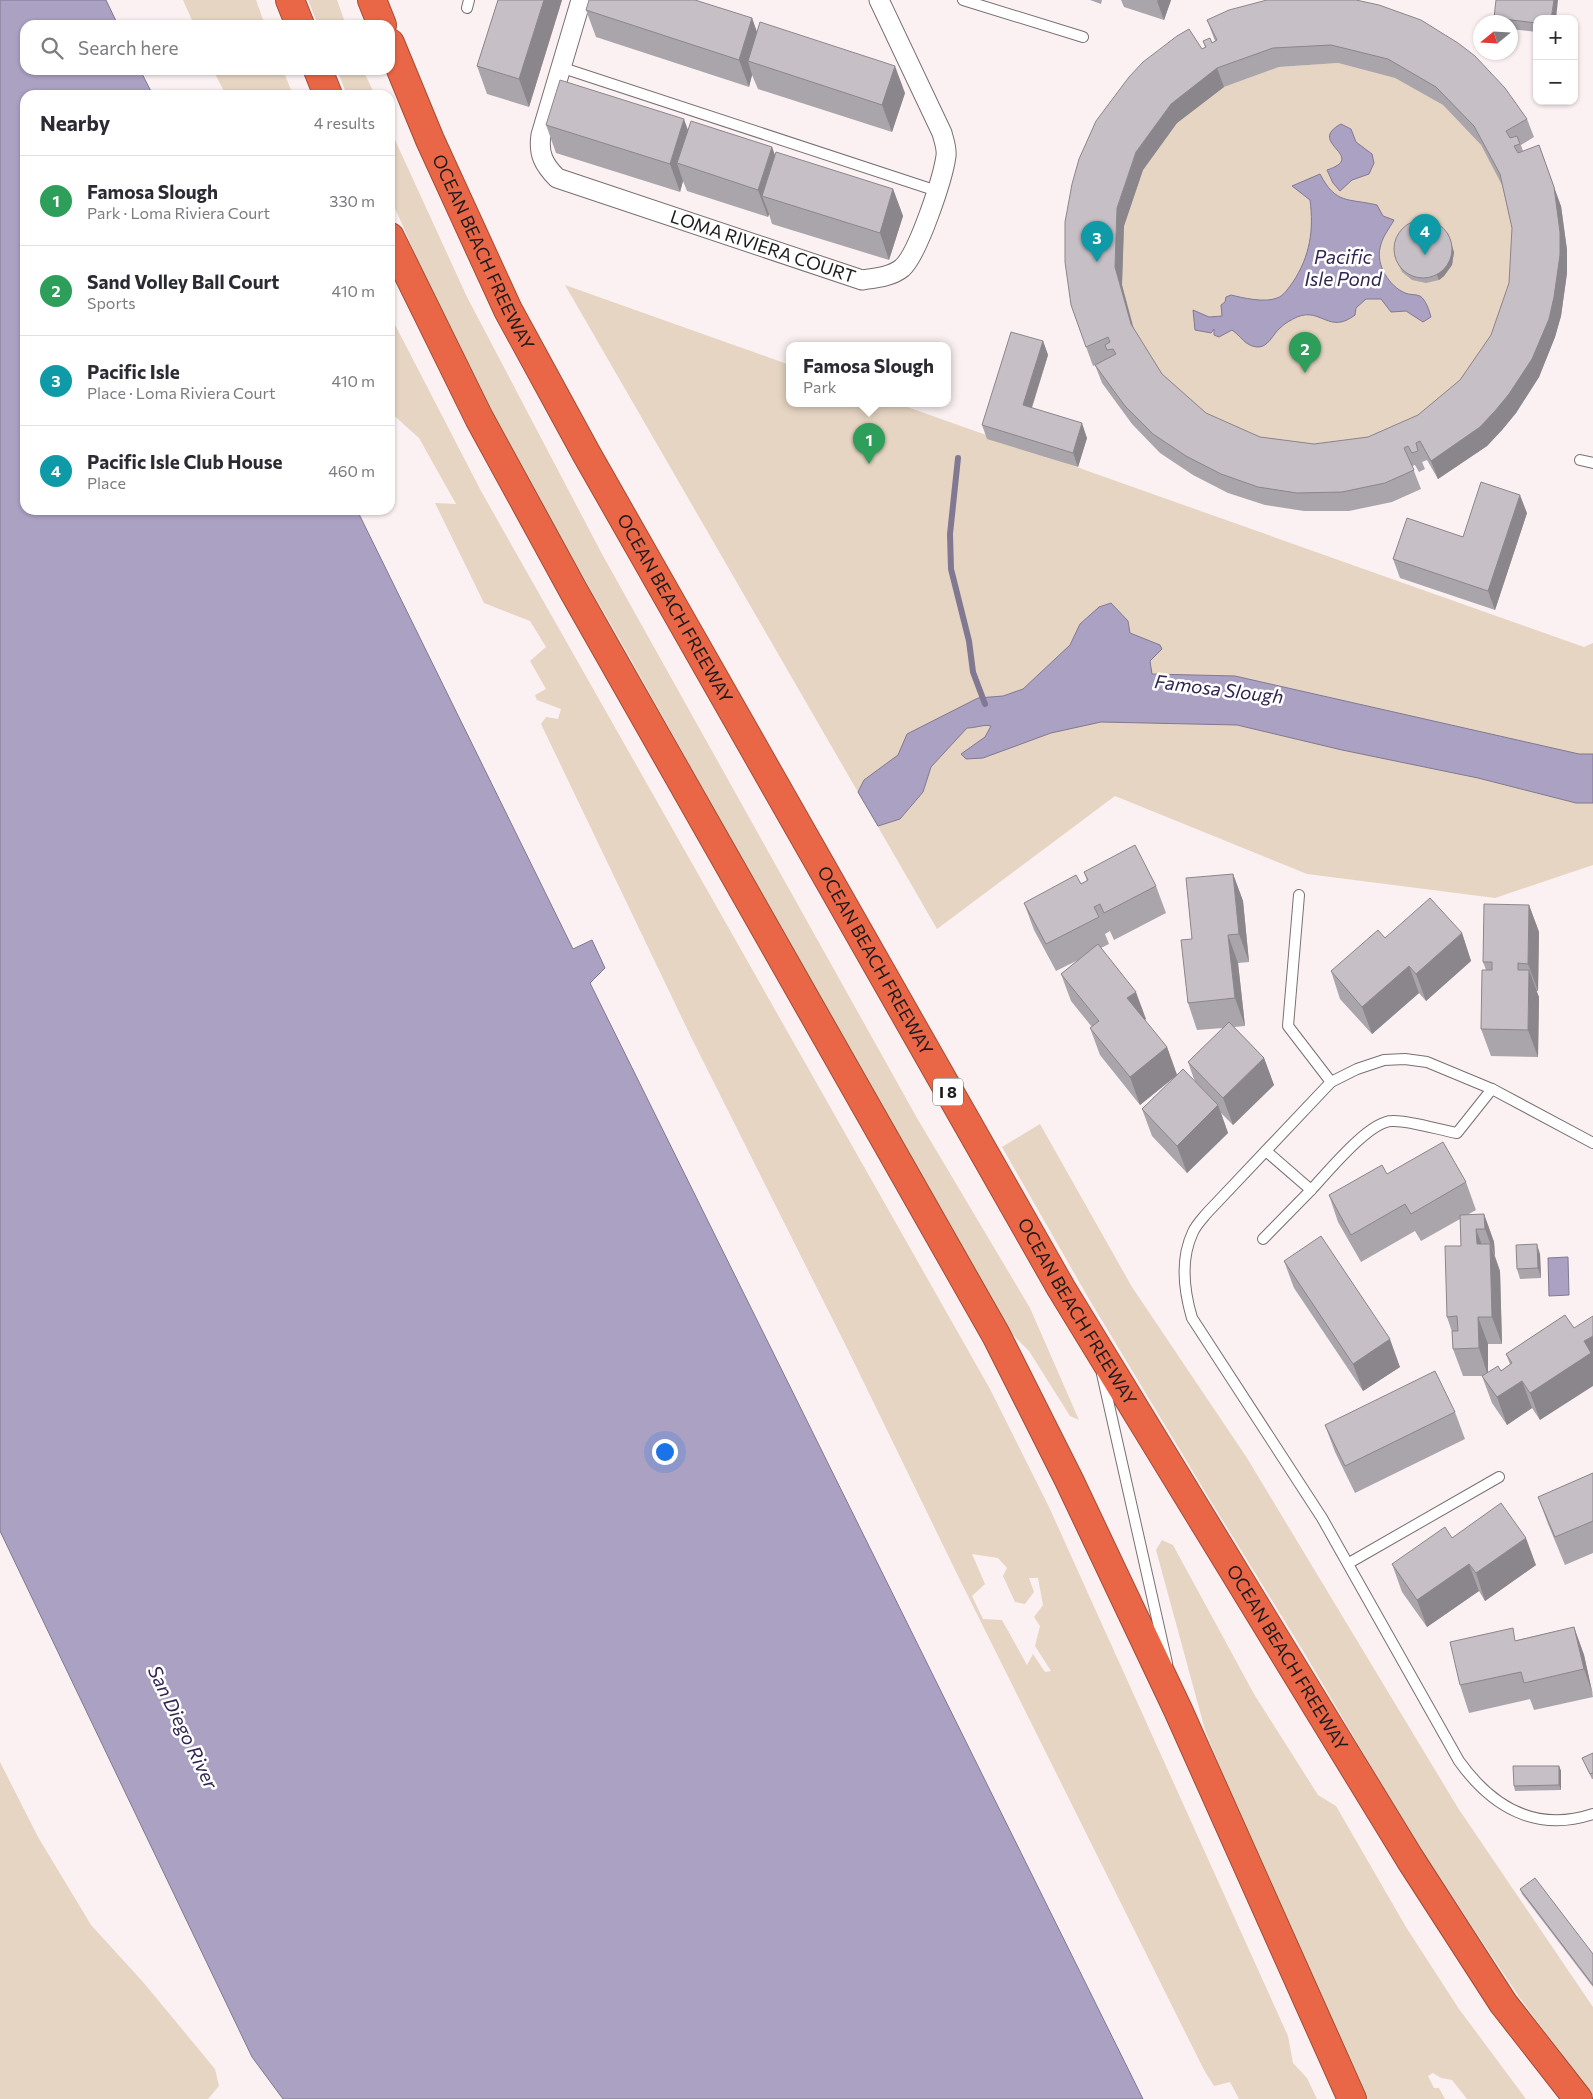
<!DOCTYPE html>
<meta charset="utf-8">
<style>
:root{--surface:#fff;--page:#f7f7f7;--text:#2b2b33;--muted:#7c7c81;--line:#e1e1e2;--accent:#7c3aed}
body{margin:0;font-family:Commissioner,sans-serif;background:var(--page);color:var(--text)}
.controls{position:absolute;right:15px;top:15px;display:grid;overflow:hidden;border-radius:10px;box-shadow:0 1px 4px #0004}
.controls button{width:45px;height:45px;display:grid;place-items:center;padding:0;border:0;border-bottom:1px solid var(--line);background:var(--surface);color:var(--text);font:25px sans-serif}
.compass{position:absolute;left:1473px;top:15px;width:45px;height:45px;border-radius:50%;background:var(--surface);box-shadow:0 1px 4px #0004;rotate:252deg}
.you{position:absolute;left:664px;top:1451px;width:18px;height:18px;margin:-12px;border:4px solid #fff;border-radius:50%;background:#1a73e8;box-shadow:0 0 0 8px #1a73e833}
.badge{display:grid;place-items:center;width:32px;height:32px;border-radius:50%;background:var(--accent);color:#fff;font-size:16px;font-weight:700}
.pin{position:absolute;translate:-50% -41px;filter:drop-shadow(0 1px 2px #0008)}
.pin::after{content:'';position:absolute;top:26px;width:18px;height:15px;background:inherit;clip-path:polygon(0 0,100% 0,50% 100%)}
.popup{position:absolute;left:786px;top:342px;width:165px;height:65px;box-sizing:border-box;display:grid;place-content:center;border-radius:10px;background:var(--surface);filter:drop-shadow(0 1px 4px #0005);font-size:16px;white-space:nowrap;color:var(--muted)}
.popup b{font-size:19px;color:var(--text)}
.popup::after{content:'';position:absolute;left:50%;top:100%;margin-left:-10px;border:10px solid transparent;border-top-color:var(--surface)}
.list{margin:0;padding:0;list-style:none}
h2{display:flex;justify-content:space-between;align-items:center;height:65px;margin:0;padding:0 20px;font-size:21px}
h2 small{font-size:16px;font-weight:400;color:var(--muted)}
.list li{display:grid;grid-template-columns:32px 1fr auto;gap:15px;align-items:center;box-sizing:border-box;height:90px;padding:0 20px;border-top:1px solid var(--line)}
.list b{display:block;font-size:19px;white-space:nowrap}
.list p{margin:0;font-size:16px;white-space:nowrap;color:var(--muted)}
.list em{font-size:16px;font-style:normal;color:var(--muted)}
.icon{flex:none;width:28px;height:28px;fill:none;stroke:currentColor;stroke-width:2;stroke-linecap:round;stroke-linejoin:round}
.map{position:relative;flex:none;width:1593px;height:2099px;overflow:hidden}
.search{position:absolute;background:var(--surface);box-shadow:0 1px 4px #0004;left:20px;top:20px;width:375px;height:55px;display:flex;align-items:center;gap:12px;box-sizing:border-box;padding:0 18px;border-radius:15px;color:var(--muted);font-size:19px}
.panel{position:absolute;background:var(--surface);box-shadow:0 1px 4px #0004;left:20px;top:90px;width:375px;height:425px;border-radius:15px}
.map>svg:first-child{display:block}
</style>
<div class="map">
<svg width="1593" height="2099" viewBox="0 0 1593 2099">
<rect width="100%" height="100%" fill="#fbf1f3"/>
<g fill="#e7d5c3" fill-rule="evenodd">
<path d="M183,0H256L265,25H194Z"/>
<path d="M308,0H337L346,25H318Z"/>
<path d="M1338,63L1395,78L1443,105L1481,145L1507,193L1519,247L1516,301L1425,433L1266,456L1168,392L1137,342L1122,285L1124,226L1143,170L1177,123L1196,108L1224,87L1279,67Z"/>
<path d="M213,70H283L293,95H226Z"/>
<path d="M337,70H363L375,95H347Z"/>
<path d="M390,129L467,297L602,554L917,1118L1030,1308L1079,1420L1070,1416L1029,1351L1010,1332L935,1204L621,642L534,492L451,335L390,197Z"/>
<path d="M565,285L790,365V403H896L1584,647L1593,643V865L1495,898L1307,874L1115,796L937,929Z"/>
<path d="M390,315L481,491L990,1389L1049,1507L1288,2036L1293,2063L1307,2078L1317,2099H1239L1230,2082L1214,2086L1204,2070L960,1580L847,1348L692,1039L541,724L546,717L558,719L561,709L537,700L535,695L546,689L530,661L546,647L530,621L484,603L435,503L456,504L419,438L390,412ZM972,1554L998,1558L1007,1568L1003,1576L1015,1602L1025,1604L1034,1592L1029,1578H1038L1043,1605L1034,1617L1040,1626L1035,1646L1051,1671L1045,1672L1033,1654L1027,1665L1002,1620L983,1619L972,1596L985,1584Z"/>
<path d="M1040,1124L1132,1287L1247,1458L1458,1808L1593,2007V2096L1519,1997L1412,1836L1305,1654L1210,1500L1089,1299L1002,1147Z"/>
<path d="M1162,1540L1173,1545L1254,1694L1318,1795L1336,1806L1406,1927L1459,2009L1526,2099H1467L1452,2080L1441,2078L1433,2073L1428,2076L1434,2088H1439L1445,2099H1367L1248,1836L1205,1730L1156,1550Z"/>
<path d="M0,1762L38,1837L91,1925L143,1982L215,2069L219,2086L208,2099H0Z"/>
</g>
<g fill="#aaa1c3" stroke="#807991">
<path d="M0,0H106L118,25H25V70H140L153,95H25V510H357L573,949L592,940L605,968L590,983L1143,2099H283L252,2057L0,1531Z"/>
<path d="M1341,124L1351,129L1356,142L1372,154L1374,163L1369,174L1352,180L1340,191L1333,183L1327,170C1369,156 1305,143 1341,124Z"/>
<path d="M1320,174C1336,205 1348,198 1377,205L1383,216L1394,220C1389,229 1382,237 1380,248C1376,265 1389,286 1405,293C1409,295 1415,294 1420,296C1426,300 1429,310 1431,317L1423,322L1406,311L1391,312L1381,299H1366L1356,308L1355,315C1329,335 1321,307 1297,317C1291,320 1285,323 1280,328C1273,334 1268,348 1257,347C1245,346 1241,336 1232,330L1219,337L1214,335V329L1211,333L1195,330L1193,310L1209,317L1222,316L1221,305L1225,302L1226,297L1231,295C1243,298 1265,303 1277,298C1284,296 1289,287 1293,282C1310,256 1314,230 1310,200L1292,186Z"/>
<path d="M1111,603L1128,621L1130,633L1160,645L1162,649L1150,661L1152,674L1235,676L1579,754H1593V803H1576L1478,778L1342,750L1237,725L1101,722L1051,733L983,758L966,759L961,754L985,737L991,726C984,724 976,728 967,728L931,767L923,792L900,819L878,826L858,792L864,780L898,755L907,734L978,698L1003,696L1023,689L1070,645L1080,624L1099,607Z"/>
<path d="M1568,1257L1569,1295L1549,1296L1548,1258Z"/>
</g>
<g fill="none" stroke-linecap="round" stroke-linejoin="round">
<path stroke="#807991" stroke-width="6" d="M958,458L950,534L951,569L969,641L973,672L985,704"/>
<defs>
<g id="lane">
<path d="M963,0L1083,37"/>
<path d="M467,8L469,0"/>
<path d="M560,67L937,191"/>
<path d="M1580,460L1593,463"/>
<path d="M1299,895L1288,1026L1331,1082"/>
<path d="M1593,1143L1492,1089L1427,1062L1405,1059L1384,1060L1357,1069L1331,1082L1207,1213C1202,1219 1196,1225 1193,1232C1180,1259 1184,1291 1192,1318L1322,1518L1459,1761C1492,1807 1536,1833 1593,1814"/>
<path d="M1266,1151L1311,1190C1327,1173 1369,1121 1392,1121C1408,1120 1440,1130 1457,1133L1492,1089"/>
<path d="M1263,1239L1311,1190"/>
<path d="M1102,1374L1167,1663"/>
<path d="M1349,1563L1499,1477"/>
</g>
<g id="street">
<path id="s1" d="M581,0L541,135C538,154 544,165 557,178L862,280C875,278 891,277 902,268C918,254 943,178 946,156C947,148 944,141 942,133L879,0"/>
</g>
<g id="highway">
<path d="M290,0L300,25"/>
<path d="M372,0L382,25"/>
<path id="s2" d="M390,43L430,140L508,310L586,453L1061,1288L1410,1859L1503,2003L1578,2099"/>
<path d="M318,70L328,95"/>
<path d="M390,237L479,418L573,590L996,1335L1069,1480L1178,1710L1352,2099"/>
</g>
</defs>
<use href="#lane" stroke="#787072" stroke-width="12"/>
<use href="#street" stroke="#787072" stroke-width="21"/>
<use href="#highway" stroke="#a24c37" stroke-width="30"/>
<use href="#lane" stroke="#fff" stroke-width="10"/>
<use href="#street" stroke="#fff" stroke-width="19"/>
<use href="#highway" stroke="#e96746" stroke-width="28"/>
</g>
<g fill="#aaa5aa" fill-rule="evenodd">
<path d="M498,0H562L529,107L487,94L477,66Z"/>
<path d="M1090,0H1102L1101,4Z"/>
<path d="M1121,0H1171L1164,20L1124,7Z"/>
<path d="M1267,0L1527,119L1534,137L1521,145L1523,151L1561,206L1567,250V273L1561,316L1555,337L1539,377L1516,413L1502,430L1487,446L1438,479L1427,460L1422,462L1425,469L1419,472L1415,465L1412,466L1421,489L1392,502L1349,511H1304L1265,505L1228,493L1193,475L1160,453L1132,424L1102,383L1095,365L1097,364L1093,366L1071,305L1202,49L1205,47L1203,41L1212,43L1215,41L1207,20ZM1338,63L1395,78L1443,105L1481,145L1502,185L1512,228L1509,283L1491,335L1460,380L1418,415L1368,437L1314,444L1260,437L1206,413L1162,374L1134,329L1122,285L1124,226L1143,170L1177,123L1224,87L1279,67Z"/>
<path d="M586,10L752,18L757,33L905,93L892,132L758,89L752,75L749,87L596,37Z"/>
<path d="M1494,18L1537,19V32L1510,29V22H1496Z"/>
<path d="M546,125L688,129L772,147L775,156L893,189L903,216L889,260L772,224L769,214L768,217L687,191L683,181L680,192L556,153Z"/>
<path d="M1454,252L1452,265L1444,276L1439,280L1426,283L1412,280L1402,272L1394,255Z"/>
<path d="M1043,341L1048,355L1032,408L1087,438L1078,467L987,439L982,425Z"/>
<path d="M1527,513L1495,610L1400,578L1393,559L1463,537Z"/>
<path d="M1084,872L1156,886L1166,913L1114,940L1110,931L1105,934L1109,944L1101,948L1146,1019L1144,1020L1167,1047L1177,1075L1140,1105L1100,1055L1090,1028L1092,1027L1071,1001L1061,974L1078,960L1056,971L1034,930L1024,903L1081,884L1087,881Z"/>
<path d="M1233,874L1243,901L1249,962L1238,963L1245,1026L1234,1027L1264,1058L1274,1085L1233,1125L1221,1113L1228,1133L1187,1173L1152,1136L1142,1109L1195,1082L1188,1062L1223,1028L1197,1030L1188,1003L1192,939Z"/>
<path d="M1529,905L1539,932L1538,991H1536L1539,997L1538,1057L1491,1056L1481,1029L1486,970L1483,962Z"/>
<path d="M1462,933L1471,961L1426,1001L1419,993L1372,1034L1340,999L1331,971L1385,938Z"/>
<path d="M1466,1182L1476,1210L1467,1215L1484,1214L1494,1242L1495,1256L1500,1271L1502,1344H1488V1372L1501,1371L1510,1364L1506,1354L1565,1315L1540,1420L1532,1408L1507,1425L1492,1403L1482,1376H1463L1453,1349L1452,1332L1447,1317L1461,1246L1460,1219L1421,1241L1415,1231L1361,1262L1338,1222L1329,1195Z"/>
<path d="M1540,1254L1541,1278L1520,1279L1517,1269Z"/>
<path d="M1284,1261L1400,1367L1363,1391L1294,1288Z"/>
<path d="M1455,1412L1465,1439L1355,1493L1335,1452L1325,1425Z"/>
<path d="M1593,1473V1553L1565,1565L1548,1524L1538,1497Z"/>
<path d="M1452,1538L1536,1565L1485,1601L1479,1591L1427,1627L1402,1592L1392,1564Z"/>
<path d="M1574,1627L1584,1655L1593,1697L1534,1710L1530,1699L1469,1713L1460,1685L1517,1640Z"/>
<path d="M1593,1753V1779H1592L1582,1758Z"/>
<path d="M1559,1766L1561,1771V1790L1515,1791L1514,1786Z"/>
<path d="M1520,1889L1593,1954V1987L1522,1894Z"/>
</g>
<g fill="#8b868b">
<path d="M544,0H562L529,107L519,79Z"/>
<path d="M1158,0H1171L1164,20L1157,1Z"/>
<path d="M1554,0H1558L1556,19H1551Z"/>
<path d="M752,18L762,46L748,61L752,75L749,87L739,60Z"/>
<path d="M895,66L905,93L892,132L882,105Z"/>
<path d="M1217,68L1224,87L1177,123L1143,170L1124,226L1122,285L1137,342L1131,324L1115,267L1117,208L1136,152L1171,104Z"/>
<path d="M684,119L694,147L677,163L683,181L680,192L670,164Z"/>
<path d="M1539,145L1561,206L1567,250V273L1561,316L1555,337L1539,377L1516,413L1502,430L1487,446L1438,479L1431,461L1480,427Z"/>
<path d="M772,147L782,175L762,196L769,214L768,217L758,190Z"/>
<path d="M893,189L903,216L889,260L880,233Z"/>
<path d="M1448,233L1454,252L1452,265L1444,276L1439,280L1437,275Z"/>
<path d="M1043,341L1048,355L1028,419L1023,405Z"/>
<path d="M1082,423L1087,438L1078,467L1073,453Z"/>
<path d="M1520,495L1527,513L1495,610L1488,591Z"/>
<path d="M1233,874L1243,901L1249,962L1239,934Z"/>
<path d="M1529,905L1539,932L1538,991L1528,964Z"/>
<path d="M1462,933L1471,961L1426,1001L1416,974Z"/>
<path d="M1228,935L1238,963L1245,1026L1235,998Z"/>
<path d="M1409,966L1419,993L1372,1034L1362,1007Z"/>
<path d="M1529,970L1539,997L1538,1057L1528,1030Z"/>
<path d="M1136,992L1146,1019L1137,1026L1127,998Z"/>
<path d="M1167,1047L1177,1075L1140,1105L1130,1077Z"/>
<path d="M1264,1058L1274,1085L1233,1125L1223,1098Z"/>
<path d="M1218,1105L1228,1133L1187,1173L1177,1146Z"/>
<path d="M1484,1214L1494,1242L1495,1256L1485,1229Z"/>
<path d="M1476,1229L1486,1256L1477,1244Z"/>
<path d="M1490,1244L1500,1271L1502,1344L1492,1317Z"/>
<path d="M1537,1244L1540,1254L1541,1278L1538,1268Z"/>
<path d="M1478,1317L1488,1344V1376L1479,1348Z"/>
<path d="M1593,1336V1386L1540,1420L1530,1393L1584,1341Z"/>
<path d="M1390,1339L1400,1367L1363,1391L1353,1364Z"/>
<path d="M1522,1381L1532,1408L1507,1425L1497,1397Z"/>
<path d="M1526,1538L1536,1565L1485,1601L1476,1573Z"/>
<path d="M1469,1564L1479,1591L1427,1627L1417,1600Z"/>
<path d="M1574,1627L1584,1655L1593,1695L1584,1669Z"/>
<path d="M1559,1766L1561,1771V1790L1559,1785Z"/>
</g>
<g fill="#c6c0c6" stroke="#8b868b" fill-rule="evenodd">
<path d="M498,0H544L519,79L477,66Z"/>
<path d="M589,0H695L752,18L739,60L586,10Z"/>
<path d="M1267,0H1356L1379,5L1421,20L1458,43L1475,56L1505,88L1527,119L1506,131L1510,138L1517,136L1520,144L1514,146L1518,153L1539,145L1554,187L1560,232V255L1554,297L1549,319L1532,359L1509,394L1495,411L1480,427L1431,461L1420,441L1416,443L1418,451L1412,453L1408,446L1404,448L1414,470L1385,483L1342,492L1297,493L1258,487L1221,474L1186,456L1153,434L1125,406L1095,365L1116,354L1113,349L1107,350L1105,345L1110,342L1108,337L1086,347L1071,305L1065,262V222L1072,184L1079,159L1096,121L1129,77L1143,62L1177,36L1189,29L1202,49L1206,47L1203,41L1210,38L1212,43L1217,40L1207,20L1229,10ZM1331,45L1388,59L1436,87L1474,126L1500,174L1512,228L1509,283L1491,335L1460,380L1418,415L1368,437L1314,444L1260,437L1206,413L1162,374L1131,324L1115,267L1117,208L1136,152L1171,104L1217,68L1273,48Z"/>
<path d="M1496,0H1554L1551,19H1537V23L1494,18Z"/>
<path d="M760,22L895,66L882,105L748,61Z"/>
<path d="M560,80L684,119L670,164L546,125Z"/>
<path d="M691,121L772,147L758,190L677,163Z"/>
<path d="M776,152L893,189L880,233L762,196Z"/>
<circle cx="1423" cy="249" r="29"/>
<path d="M1011,332L1043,341L1023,405L1082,423L1073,453L982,425Z"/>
<path d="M1481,482L1520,495L1488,591L1393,559L1407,518L1463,537Z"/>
<path d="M1135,845L1156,886L1104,913L1100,904L1094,907L1099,917L1046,944L1024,903L1076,875L1081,884L1088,880L1084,872Z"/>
<path d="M1233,874L1239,934L1228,935L1235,998L1188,1003L1181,940L1192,939L1186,878Z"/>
<path d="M1430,898L1462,933L1416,974L1409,966L1362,1007L1331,971L1378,930L1385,938Z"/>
<path d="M1484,904L1529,905L1528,964L1518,963V970H1529L1528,1030L1481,1029L1482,970H1492V962H1483Z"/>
<path d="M1098,944L1136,992L1127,998L1167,1047L1130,1077L1090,1028L1099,1021L1061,974Z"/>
<path d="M1229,1022L1264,1058L1223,1098L1188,1062Z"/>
<path d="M1183,1069L1218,1105L1177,1146L1142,1109Z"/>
<path d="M1443,1142L1466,1182L1411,1214L1405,1204L1351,1235L1329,1195L1382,1165L1387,1174Z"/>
<path d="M1484,1214L1485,1229H1476L1477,1244H1490L1492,1317H1478L1479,1348L1453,1349L1452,1331H1458L1457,1316L1447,1317L1445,1246H1461L1460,1215Z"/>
<path d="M1321,1236L1390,1339L1353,1364L1284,1261Z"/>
<path d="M1537,1244L1538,1268L1517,1269L1516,1245Z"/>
<path d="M1565,1315L1574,1328L1593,1316V1336L1584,1341L1591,1353L1530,1393L1522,1381L1497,1397L1482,1376L1498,1366L1501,1371L1512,1363L1506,1354Z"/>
<path d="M1435,1371L1455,1412L1345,1466L1325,1425Z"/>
<path d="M1593,1473V1521L1555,1537L1538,1497Z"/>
<path d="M1501,1503L1526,1538L1476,1573L1469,1564L1417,1600L1392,1564L1445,1527L1452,1538Z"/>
<path d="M1574,1627L1584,1669L1524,1683L1521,1672L1460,1685L1450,1642L1513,1628L1515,1641Z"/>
<path d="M1593,1753V1773L1590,1774L1582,1758Z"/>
<path d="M1513,1766H1559V1785L1514,1786Z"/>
<path d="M1535,1878L1593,1954V1985L1520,1889Z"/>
</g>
<g text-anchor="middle" stroke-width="5" stroke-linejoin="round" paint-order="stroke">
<rect fill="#fff" stroke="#625f60" stroke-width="1" x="933" y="1078.5" width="30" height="27" rx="4"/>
<g font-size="16" font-weight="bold" fill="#1e1b1c">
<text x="948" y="1098">I 8</text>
</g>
<g font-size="18" fill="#1e1b1c" stroke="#fff">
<text dy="6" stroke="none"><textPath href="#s1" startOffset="406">LOMA RIVIERA COURT</textPath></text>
<text dy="6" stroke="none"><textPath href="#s2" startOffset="229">OCEAN BEACH FREEWAY</textPath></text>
<text dy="6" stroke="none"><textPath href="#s2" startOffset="634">OCEAN BEACH FREEWAY</textPath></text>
<text dy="6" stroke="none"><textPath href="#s2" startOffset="1039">OCEAN BEACH FREEWAY</textPath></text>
<text dy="6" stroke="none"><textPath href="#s2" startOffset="1444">OCEAN BEACH FREEWAY</textPath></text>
<text dy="6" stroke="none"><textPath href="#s2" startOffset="1849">OCEAN BEACH FREEWAY</textPath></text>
</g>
<g font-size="19" font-style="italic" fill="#322451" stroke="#fff">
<text x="1343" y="264">Pacific<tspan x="1343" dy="22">Isle Pond</tspan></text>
<text transform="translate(1219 689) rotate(7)" y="7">Famosa Slough</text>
<text transform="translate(183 1727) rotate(64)" y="7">San Diego River</text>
</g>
</g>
</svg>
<div class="controls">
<button>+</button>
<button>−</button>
</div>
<svg class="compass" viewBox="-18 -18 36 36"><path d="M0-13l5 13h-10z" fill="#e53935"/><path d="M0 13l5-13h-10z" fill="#7c7c81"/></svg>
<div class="you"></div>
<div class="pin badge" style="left:869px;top:464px;background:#2e9e5b">1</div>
<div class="popup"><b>Famosa Slough</b>Park</div>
<div class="pin badge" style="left:1305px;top:373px;background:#2e9e5b">2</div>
<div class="pin badge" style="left:1097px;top:262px;background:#0f9aa8">3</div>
<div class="pin badge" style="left:1425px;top:255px;background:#0f9aa8">4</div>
<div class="search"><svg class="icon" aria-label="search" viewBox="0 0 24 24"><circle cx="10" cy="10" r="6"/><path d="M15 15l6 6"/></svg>Search here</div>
<section class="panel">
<h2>Nearby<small>4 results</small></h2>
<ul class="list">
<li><span class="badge" style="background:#2e9e5b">1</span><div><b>Famosa Slough</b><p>Park · Loma Riviera Court</p></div><em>330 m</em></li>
<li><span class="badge" style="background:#2e9e5b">2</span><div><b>Sand Volley Ball Court</b><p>Sports</p></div><em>410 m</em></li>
<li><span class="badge" style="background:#0f9aa8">3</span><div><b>Pacific Isle</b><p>Place · Loma Riviera Court</p></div><em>410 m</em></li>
<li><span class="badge" style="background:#0f9aa8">4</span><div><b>Pacific Isle Club House</b><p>Place</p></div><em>460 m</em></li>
</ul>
</section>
</div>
